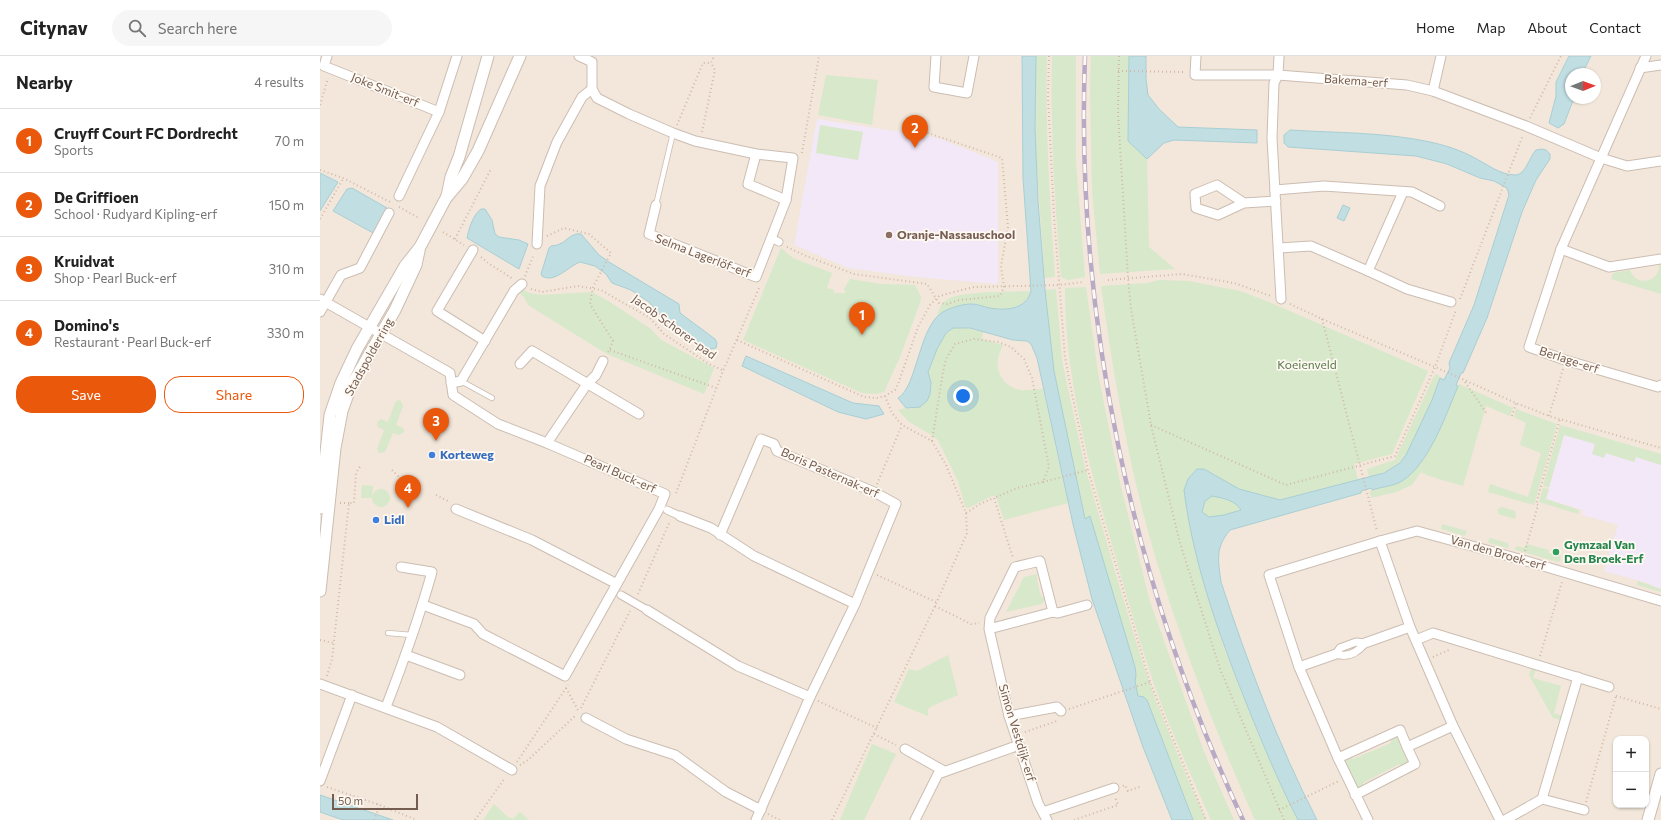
<!DOCTYPE html>
<meta charset="utf-8">
<style>
:root{--surface:#fff;--page:#f6f6f6;--text:#222;--muted:#767676;--line:#e0e0e0;--accent:#ea580c}
body{margin:0;font-family:Commissioner,sans-serif;background:var(--page);color:var(--text)}
.controls{position:absolute;right:12px;bottom:12px;display:grid;overflow:hidden;border-radius:8px;box-shadow:0 1px 3px #0004}
.controls button{width:36px;height:36px;display:grid;place-items:center;padding:0;border:0;border-bottom:1px solid var(--line);background:var(--surface);color:var(--text);font:20px sans-serif}
.compass{position:absolute;left:1245px;top:12px;width:36px;height:36px;border-radius:50%;background:var(--surface);box-shadow:0 1px 3px #0004;rotate:89deg}
.scale{position:absolute;left:12px;bottom:10px;width:86px;box-sizing:border-box;padding-left:4px;border:2px solid #745c50;border-top:0;font-size:11px;line-height:14px;white-space:nowrap;color:#745c50;-webkit-text-stroke:3px #fef9f2;paint-order:stroke}
.you{position:absolute;left:643px;top:340px;width:14px;height:14px;margin:-10px;border:3px solid #fff;border-radius:50%;background:#1a73e8;box-shadow:0 0 0 6px #1a73e833}
.badge{display:grid;place-items:center;width:26px;height:26px;border-radius:50%;background:var(--accent);color:#fff;font-size:13px;font-weight:700}
.pin{position:absolute;translate:-50% -33px;filter:drop-shadow(0 1px 2px #0008)}
.pin::after{content:'';position:absolute;top:21px;width:14px;height:12px;background:inherit;clip-path:polygon(0 0,100% 0,50% 100%)}
.list{margin:0;padding:0;list-style:none}
h2{display:flex;justify-content:space-between;align-items:center;height:52px;margin:0;padding:0 16px;font-size:17px}
h2 small{font-size:13px;font-weight:400;color:var(--muted)}
.list li{display:grid;grid-template-columns:26px 1fr auto;gap:12px;align-items:center;box-sizing:border-box;height:64px;padding:0 16px;border-top:1px solid var(--line)}
.list b{display:block;font-size:15px;white-space:nowrap}
.list p{margin:0;font-size:13px;white-space:nowrap;color:var(--muted)}
.list em{font-size:13px;font-style:normal;color:var(--muted)}
.actions{display:flex;gap:8px;padding:12px 16px}
.actions a{flex:1;padding:9px 0;border:1px solid var(--accent);border-radius:16px;text-align:center;font-size:14px;color:var(--accent)}
.actions .main{background:var(--accent);color:#fff}
.icon{flex:none;width:22px;height:22px;fill:none;stroke:currentColor;stroke-width:2;stroke-linecap:round;stroke-linejoin:round}
.map{position:relative;flex:none;width:1341px;height:764px;overflow:hidden}
header{display:flex;align-items:center;gap:24px;box-sizing:border-box;height:56px;padding:0 20px;background:var(--surface);border-bottom:1px solid var(--line)}
header strong{font-size:19px}
nav{display:flex;gap:22px;margin-inline-start:auto;font-size:14px}
.search{width:280px;height:36px;background:var(--page);display:flex;align-items:center;gap:10px;box-sizing:border-box;padding:0 14px;border-radius:22px;color:var(--muted);font-size:15px}
main{display:flex}
aside{flex:1;background:var(--surface)}
.map>svg:first-child{display:block}
</style>
<header>
<strong>Citynav</strong>
<div class="search"><svg class="icon" aria-label="search" viewBox="0 0 24 24"><circle cx="10" cy="10" r="6"/><path d="M15 15l6 6"/></svg>Search here</div>
<nav><a>Home</a><a>Map</a><a>About</a><a>Contact</a></nav>
</header>
<main>
<aside>
<h2>Nearby<small>4 results</small></h2>
<ul class="list">
<li><span class="badge">1</span><div><b>Cruyff Court FC Dordrecht</b><p>Sports</p></div><em>70 m</em></li>
<li><span class="badge">2</span><div><b>De Griffioen</b><p>School · Rudyard Kipling-erf</p></div><em>150 m</em></li>
<li><span class="badge">3</span><div><b>Kruidvat</b><p>Shop · Pearl Buck-erf</p></div><em>310 m</em></li>
<li><span class="badge">4</span><div><b>Domino's</b><p>Restaurant · Pearl Buck-erf</p></div><em>330 m</em></li>
</ul>
<div class="actions"><a class="main">Save</a><a>Share</a></div>
</aside>
<div class="map">
<svg width="1341" height="764" viewBox="0 0 1341 764">
<rect width="100%" height="100%" fill="#fbf5eb"/>
<path fill="#f2e7da" fill-rule="evenodd" d="M0,0H1341V764H0ZM1251,18H1275V42H1251ZM1296,683H1326V749H1296Z"/>
<g fill="#f2e8f8">
<path d="M497,63L618,82L678,106V228L596,221L528,212L474,189Z"/>
<path d="M1244,379L1275,388L1273,398L1285,397L1314,406L1316,401L1341,409V533L1330,530L1331,528L1284,515L1298,469L1262,459L1263,454L1226,443Z"/>
</g>
<g fill="#d7e8cb">
<path d="M716,0H727C725,74 730,147 735,221L724,222C721,148 711,74 716,0Z"/>
<path d="M732,0H756V107L765,221L748,224L741,221C735,147 730,74 732,0Z"/>
<path d="M771,0H809L808,85L827,103L829,191L855,213L780,218L772,135L770,32Z"/>
<path d="M506,19L558,24L552,69L498,59Z"/>
<path d="M500,69L543,76L538,104L496,97Z"/>
<path d="M461,192L473,202L512,217L507,232L514,234V237H526L524,233L530,223L561,228L595,229L601,241L600,247L580,301L564,336L556,338L542,337L423,284Z"/>
<path d="M1341,208V238L1291,223L1293,217L1310,214C1315,231 1340,227 1339,209Z"/>
<path d="M839,224L869,225L920,235L949,246L1108,315L1072,398L1034,408L1038,424L960,444L919,433L884,413L866,450L880,515L904,592L939,680L978,764H935C897,679 863,592 836,503C809,414 794,322 781,230L828,227Z"/>
<path d="M766,231L779,323L800,427L830,546L884,696L914,764H891C874,726 857,688 842,650C822,596 807,540 791,485C767,402 745,319 745,232Z"/>
<path d="M203,233L209,237L221,239L272,236L288,245L331,273L341,284L394,312L384,338L287,298L208,249L204,241L200,238Z"/>
<path d="M736,233L742,304L748,333L765,411L796,519L821,602L836,645L868,724L886,764H873L827,644L818,640L815,625L816,619L815,611L770,461L765,463L734,315L725,234Z"/>
<path d="M711,235C707,252 688,254 672,252C666,251 659,248 654,248C642,249 628,255 617,258C620,251 623,245 630,242C644,235 694,236 711,235Z"/>
<path d="M643,271L663,276L662,283L683,289C681,294 678,299 678,304C675,318 687,332 701,334C708,335 715,333 723,333L748,447L684,464L676,440H672L648,452L645,450L638,425L618,384L610,378L589,366L578,354L586,352L592,353L610,338L611,328L608,316L617,293L626,277L633,272Z"/>
<path d="M1116,318L1120,320L1112,344L1086,399C1076,412 1064,417 1049,421L1047,413L1075,404L1114,320Z"/>
<path d="M1139,328L1193,352L1190,360L1166,350L1143,430L1109,420L1101,416L1092,429L1076,436L1051,442L1050,435L1081,426L1124,363Z"/>
<path d="M78,344L81,345L83,350L76,369L83,372L84,376L79,379L73,377L65,396L59,397L57,393L64,374L58,371L57,366L61,363L68,366L75,347Z"/>
<path d="M1196,353L1237,368L1214,449L1168,436L1170,428L1208,441L1221,397L1200,389L1206,367L1194,361Z"/>
<path d="M1240,369L1341,398V409L1316,401L1314,406L1286,397L1284,402L1272,398L1275,388L1244,379L1229,431L1223,430Z"/>
<path d="M42,429L53,430L52,442H41Z"/>
<path d="M1223,432L1229,433L1226,443L1259,454L1258,458L1219,446Z"/>
<circle cx="61" cy="442" r="9"/>
<path d="M892,440C903,442 915,444 921,454L904,459L889,461L882,456L885,445Z"/>
<path d="M1182,451L1195,455L1196,458L1195,463L1178,458V453Z"/>
<path d="M1122,468L1147,475L1145,480L1121,473Z"/>
<path d="M1170,482L1188,487L1189,491L1187,492L1169,487L1168,485Z"/>
<path d="M1206,488L1229,494L1228,497L1241,500L1240,505L1238,506L1196,494L1195,493L1197,490L1204,492Z"/>
<path d="M717,518V525L721,540L725,543L722,548L686,556L704,521Z"/>
<path d="M1318,525L1341,533V536L1317,529Z"/>
<path d="M628,599L638,639L612,650L608,653V660L574,646L589,613L597,615Z"/>
<path d="M1212,611L1216,613L1213,622L1241,630L1234,657L1242,660L1241,664L1233,662L1209,619Z"/>
<path d="M1077,681L1088,706L1082,710L1079,708L1043,727V730L1037,733L1023,705L1031,701L1033,703L1071,687V683Z"/>
<path d="M552,688L576,698L544,764H520Z"/>
<path d="M174,748L188,761L193,763L200,756L209,764H163Z"/>
</g>
<g fill="#c1dfe3" stroke="#a8ced4" fill-rule="evenodd">
<path d="M702,0H716L715,72L718,145L725,234L734,315L765,463L770,460L815,611L816,619L815,625L818,640L824,641L827,644L873,764H852L823,691L772,543L753,468L717,302L711,288L707,285L693,284L650,272H633L626,277L617,293L608,316L611,327L610,338L607,345L600,351L586,352L578,342C597,332 599,269 623,256C632,251 643,248 652,248C658,248 664,251 670,252C686,255 707,253 711,235L703,122Z"/>
<path d="M809,0H826V23L828,39L839,53L858,71L937,74V87L854,84L844,87L827,103L808,85Z"/>
<path d="M1249,0H1271L1262,18H1251V42H1254L1244,68L1238,72L1229,67L1236,40V26Z"/>
<path d="M970,74C1016,77 1064,76 1110,86C1124,89 1140,94 1153,101C1165,107 1180,119 1195,119C1206,119 1209,101 1216,94L1222,93L1226,94L1230,98V103L1216,124L1202,156L1167,262L1143,317H1141L1136,329L1138,330C1126,359 1109,408 1082,425C1074,430 1061,431 1052,434L1051,432L1041,435V437L910,474C895,492 898,504 901,526C928,608 958,688 997,764H978C958,725 941,684 925,644C898,576 873,506 864,434L868,423L877,413H884L919,433L960,444L1064,417L1080,407L1086,399L1112,344L1120,322L1124,324L1130,312L1129,307L1154,249L1189,139L1187,132L1174,125L1160,122L1127,108L1096,100L968,91L964,87V79ZM892,440C903,442 915,444 921,454L904,459L889,461L882,456L885,445Z"/>
<path d="M0,117L18,126L0,155Z"/>
<path d="M32,132L67,152L55,178L13,155L27,133Z"/>
<path d="M1023,149L1030,152L1024,165L1017,162Z"/>
<path d="M161,153H165L172,164L175,178L179,181L199,184L208,188L199,213L147,182C149,172 153,159 161,153Z"/>
<path d="M256,178H261L279,199L289,206L359,248L360,257L395,283L397,287L396,292L390,293L353,273L329,246L311,234L292,227L286,218L275,210L260,206C249,210 234,228 222,220L221,218L229,192L231,190C245,189 245,182 256,178Z"/>
<path d="M426,300L533,347L559,350L564,358L546,363L518,356L422,310Z"/>
<path d="M0,739L73,764H23L0,756Z"/>
</g>
<g fill="none" stroke-linecap="round" stroke-linejoin="round">
<defs>
<g id="service">
<path d="M336,149L353,77"/>
<path d="M141,325L172,342"/>
<path d="M68,577L92,579"/>
</g>
<g id="pedestrian">
<path d="M451,182L459,186"/>
<path d="M347,454L360,460"/>
<path d="M301,539L327,554"/>
<path d="M1036,586L1045,587C1038,596 1028,602 1016,598L1020,592Z"/>
</g>
<g id="minor">
<path d="M7,0L4,10L119,56"/>
<path d="M259,0L272,6V33L277,42L309,58L353,77L375,85L436,98L473,102L466,144L436,221L329,178L336,149"/>
<path d="M616,0L614,31L647,37L654,0"/>
<path d="M876,0L875,19H958L1087,29L1113,35L1206,70L1281,102L1307,110L1341,105"/>
<path d="M959,0L958,19L954,27L952,82L961,243"/>
<path d="M1326,0L1241,193L1209,291L1245,304L1338,331L1341,329"/>
<path d="M1320,12L1341,9"/>
<path d="M1113,35L1121,0"/>
<path d="M436,98L428,128L466,144"/>
<path d="M955,134L1004,130L1092,136L1120,150"/>
<path d="M79,140L119,56L137,0"/>
<path d="M924,147L897,129L875,138L876,152L898,159L924,147L956,145"/>
<path d="M217,188L220,130L237,86L262,41L272,33"/>
<path d="M959,192L991,190L1048,215L1083,136"/>
<path d="M1241,193L1289,211L1341,203"/>
<path d="M153,194L117,255L165,285"/>
<path d="M1048,215L1087,233L1131,246"/>
<path d="M0,243L130,317L133,339L178,368L227,387L345,438L339,453L245,620L163,578L154,568L103,549"/>
<path d="M0,256L21,219L40,212L69,157"/>
<path d="M200,308L212,295L319,358"/>
<path d="M131,327L141,325L194,235L202,228"/>
<path d="M227,387L267,328L276,319L283,305"/>
<path d="M136,453L212,484L297,528"/>
<path d="M360,460L391,472L434,500L535,548"/>
<path d="M400,479L441,383L454,388L457,395L554,436L576,448L535,548L490,641L436,764"/>
<path d="M1060,485L1090,571L1133,670L1180,764"/>
<path d="M327,554L418,610L490,641"/>
<path d="M733,556L738,557L767,549"/>
<path d="M669,573L733,556L720,505L695,511L670,562L669,573L689,660L718,747L727,764"/>
<path d="M1096,584L1113,577L1289,631"/>
<path d="M1045,587L1090,571"/>
<path d="M86,599L140,619"/>
<path d="M979,611L1016,598"/>
<path d="M0,628L117,671L192,714"/>
<path d="M66,651C83,607 99,562 112,516L81,511"/>
<path d="M689,660L737,651L741,655"/>
<path d="M266,662L306,683L355,699L406,736L441,754"/>
<path d="M585,693L624,715"/>
<path d="M1018,702L1080,674L1087,691L1133,670"/>
<path d="M0,725L32,639"/>
<path d="M1035,739L1095,708L1087,691"/>
<path d="M1222,743L1264,754"/>
<path d="M723,756L794,732"/>
<path d="M595,764L618,718L699,689"/>
<path d="M1048,764L1018,702L979,611L949,519L1060,485L1097,475L1203,504L1341,545"/>
<path d="M1185,764L1222,743L1258,621"/>
</g>
<g id="tertiary">
<path d="M127,140L131,121L139,101L168,0"/>
<path d="M0,452L10,359L21,327L37,293L85,210L100,191L126,142L142,123L158,95L200,0"/>
<path d="M0,535L15,392L22,355L31,330L75,254L96,209L99,195"/>
<path d="M1328,764L1341,718"/>
</g>
</defs>
<use href="#service" stroke="#ccbdb2" stroke-width="6"/>
<use href="#pedestrian" stroke="#ccbdb2" stroke-width="9"/>
<use href="#minor" stroke="#ccbdb2" stroke-width="11"/>
<use href="#tertiary" stroke="#ccbdb2" stroke-width="13"/>
<g stroke="#d3b8a8" stroke-width="2" stroke-dasharray="1 3" stroke-linecap="butt">
<path d="M729,0L728,41L734,160L745,301L750,328L768,414L830,626L886,764"/>
<path d="M799,0L798,57L808,222L811,253L831,369L860,487L900,613L964,764"/>
<path d="M798,15L865,16"/>
<path d="M0,49L8,22"/>
<path d="M1210,62L1241,0"/>
<path d="M357,69L383,7H391"/>
<path d="M382,76L395,14L391,7L394,0"/>
<path d="M482,97L499,0"/>
<path d="M0,114L23,122L70,146"/>
<path d="M79,151L99,162"/>
<path d="M0,163L23,123"/>
<path d="M123,176L144,189"/>
<path d="M227,180L244,172L269,178L291,197L273,231L270,248L293,285L288,297"/>
<path d="M135,183L171,113"/>
<path d="M467,191L486,200L534,218L607,228L619,247L627,248L640,244L680,240L684,231L681,210L688,171L682,102L605,76"/>
<path d="M161,201L168,207L193,223"/>
<path d="M205,220L214,198"/>
<path d="M788,224L862,218L914,227L951,240"/>
<path d="M211,233L222,236L258,230L281,234L330,262L344,278L389,308L402,314"/>
<path d="M1140,243L1203,79"/>
<path d="M970,248L1002,263L1115,311L1196,347L1229,360L1341,392"/>
<path d="M1002,263L1057,475"/>
<path d="M417,284L544,341L557,342L565,340L575,334L578,328L598,271L610,249L619,240L654,231L739,229L763,226"/>
<path d="M290,294L396,332"/>
<path d="M1145,326L1167,358"/>
<path d="M1192,360L1196,347"/>
<path d="M1229,360L1243,313"/>
<path d="M831,369L966,429L1075,400L1115,311L1136,254"/>
<path d="M612,385L623,316L626,303L635,288L654,283L678,286L691,291L704,303L712,322L729,411L723,426L697,432L674,442"/>
<path d="M72,414L85,427L91,430"/>
<path d="M723,426L768,414"/>
<path d="M557,428L582,369"/>
<path d="M356,437L403,315L440,230"/>
<path d="M116,439L130,446"/>
<path d="M20,447H29"/>
<path d="M646,457L660,448L674,442L693,502"/>
<path d="M1205,495L1218,449L1216,448L1240,363"/>
<path d="M557,519L616,546"/>
<path d="M318,538L350,465"/>
<path d="M615,550L651,568L659,567"/>
<path d="M0,584L14,587"/>
<path d="M1220,600L1242,526"/>
<path d="M1113,601L1131,593"/>
<path d="M7,620L12,603L29,447H34L36,417L41,409"/>
<path d="M246,632L259,656"/>
<path d="M1296,640L1341,653"/>
<path d="M498,645L557,672"/>
<path d="M261,652L310,555"/>
<path d="M749,653L830,626"/>
<path d="M705,676L737,665"/>
<path d="M554,678L576,689"/>
<path d="M197,706L248,629"/>
<path d="M200,709L208,704L256,659"/>
<path d="M803,730L805,729L808,735L822,730"/>
<path d="M7,731L57,748L97,764"/>
<path d="M1266,746L1296,640L1295,639"/>
<path d="M959,754L1019,725"/>
<path d="M448,758L460,764"/>
<path d="M54,764L58,754L57,748"/>
<path d="M155,764L185,722"/>
<path d="M512,764L615,550L647,477L646,457L626,409L612,385L582,369L572,357L565,340"/>
<path d="M754,764L798,749L795,741"/>
</g>
<use href="#service" stroke="#fff" stroke-width="4.5"/>
<use href="#pedestrian" stroke="#fff" stroke-width="7"/>
<use href="#minor" stroke="#fff" stroke-width="9"/>
<use href="#tertiary" stroke="#fff" stroke-width="11"/>
<defs>
<path id="rail" d="M765,0C755,262 812,527 923,764"/>
</defs>
<use href="#rail" stroke="#b8aac5" stroke-width="4.5"/>
<use href="#rail" stroke="#fef9f2" stroke-width="3" stroke-dasharray="9" stroke-linecap="butt"/>
</g>
<circle fill="#8d6e63" stroke="#fef9f2" stroke-width="1.5" cx="569" cy="179" r="4"/>
<g fill="#3f7fe0" stroke="#fef9f2" stroke-width="1.5">
<circle cx="112" cy="399" r="4"/>
<circle cx="56" cy="464" r="4"/>
</g>
<circle fill="#2e9e5b" stroke="#fef9f2" stroke-width="1.5" cx="1236" cy="496" r="4"/>
<g text-anchor="middle" stroke-width="3.5" stroke-linejoin="round" paint-order="stroke">
<g font-size="12" fill="#745c50" stroke="#fef9f2">
<text transform="translate(1036 25) rotate(4)" y="4">Bakema-erf</text>
<text transform="translate(65 34) rotate(22)" y="4">Joke Smit-erf</text>
<text transform="translate(383 200) rotate(21)" y="4">Selma Lagerlöf-erf</text>
<text transform="translate(354 271) rotate(36)" y="4">Jacob Schorer-pad</text>
<text transform="translate(49 301) rotate(-61)" y="4">Stadspolderring</text>
<text transform="translate(1249 304) rotate(18)" y="4">Berlage-erf</text>
<text transform="translate(510 417) rotate(24)" y="4">Boris Pasternak-erf</text>
<text transform="translate(300 418) rotate(24)" y="4">Pearl Buck-erf</text>
<text transform="translate(1178 497) rotate(16)" y="4">Van den Broek-erf</text>
<text transform="translate(697 677) rotate(73)" y="4">Simon Vestdijk-erf</text>
</g>
<g font-size="12" font-weight="bold" fill="#785e54" stroke="#fef9f2" text-anchor="start">
<text x="577" y="183">Oranje-Nassauschool</text>
</g>
<g font-size="12" fill="#587849" stroke="#fef9f2">
<text x="987" y="313">Koeienveld</text>
</g>
<g font-size="12" font-weight="bold" fill="#366cbe" stroke="#fef9f2" text-anchor="start">
<text x="120" y="403">Korteweg</text>
<text x="64" y="468">Lidl</text>
</g>
<g font-size="12" font-weight="bold" fill="#27864d" stroke="#fef9f2" text-anchor="start">
<text x="1244" y="493">Gymzaal Van<tspan x="1244" dy="14">Den Broek-Erf</tspan></text>
</g>
</g>
</svg>
<div class="controls">
<button>+</button>
<button>−</button>
</div>
<svg class="compass" viewBox="-18 -18 36 36"><path d="M0-13l5 13h-10z" fill="#e53935"/><path d="M0 13l5-13h-10z" fill="#767676"/></svg>
<div class="scale">50 m</div>
<div class="you"></div>
<div class="pin badge" style="left:542px;top:279px">1</div>
<div class="pin badge" style="left:595px;top:92px">2</div>
<div class="pin badge" style="left:116px;top:385px">3</div>
<div class="pin badge" style="left:88px;top:452px">4</div>
</div>
</main>
